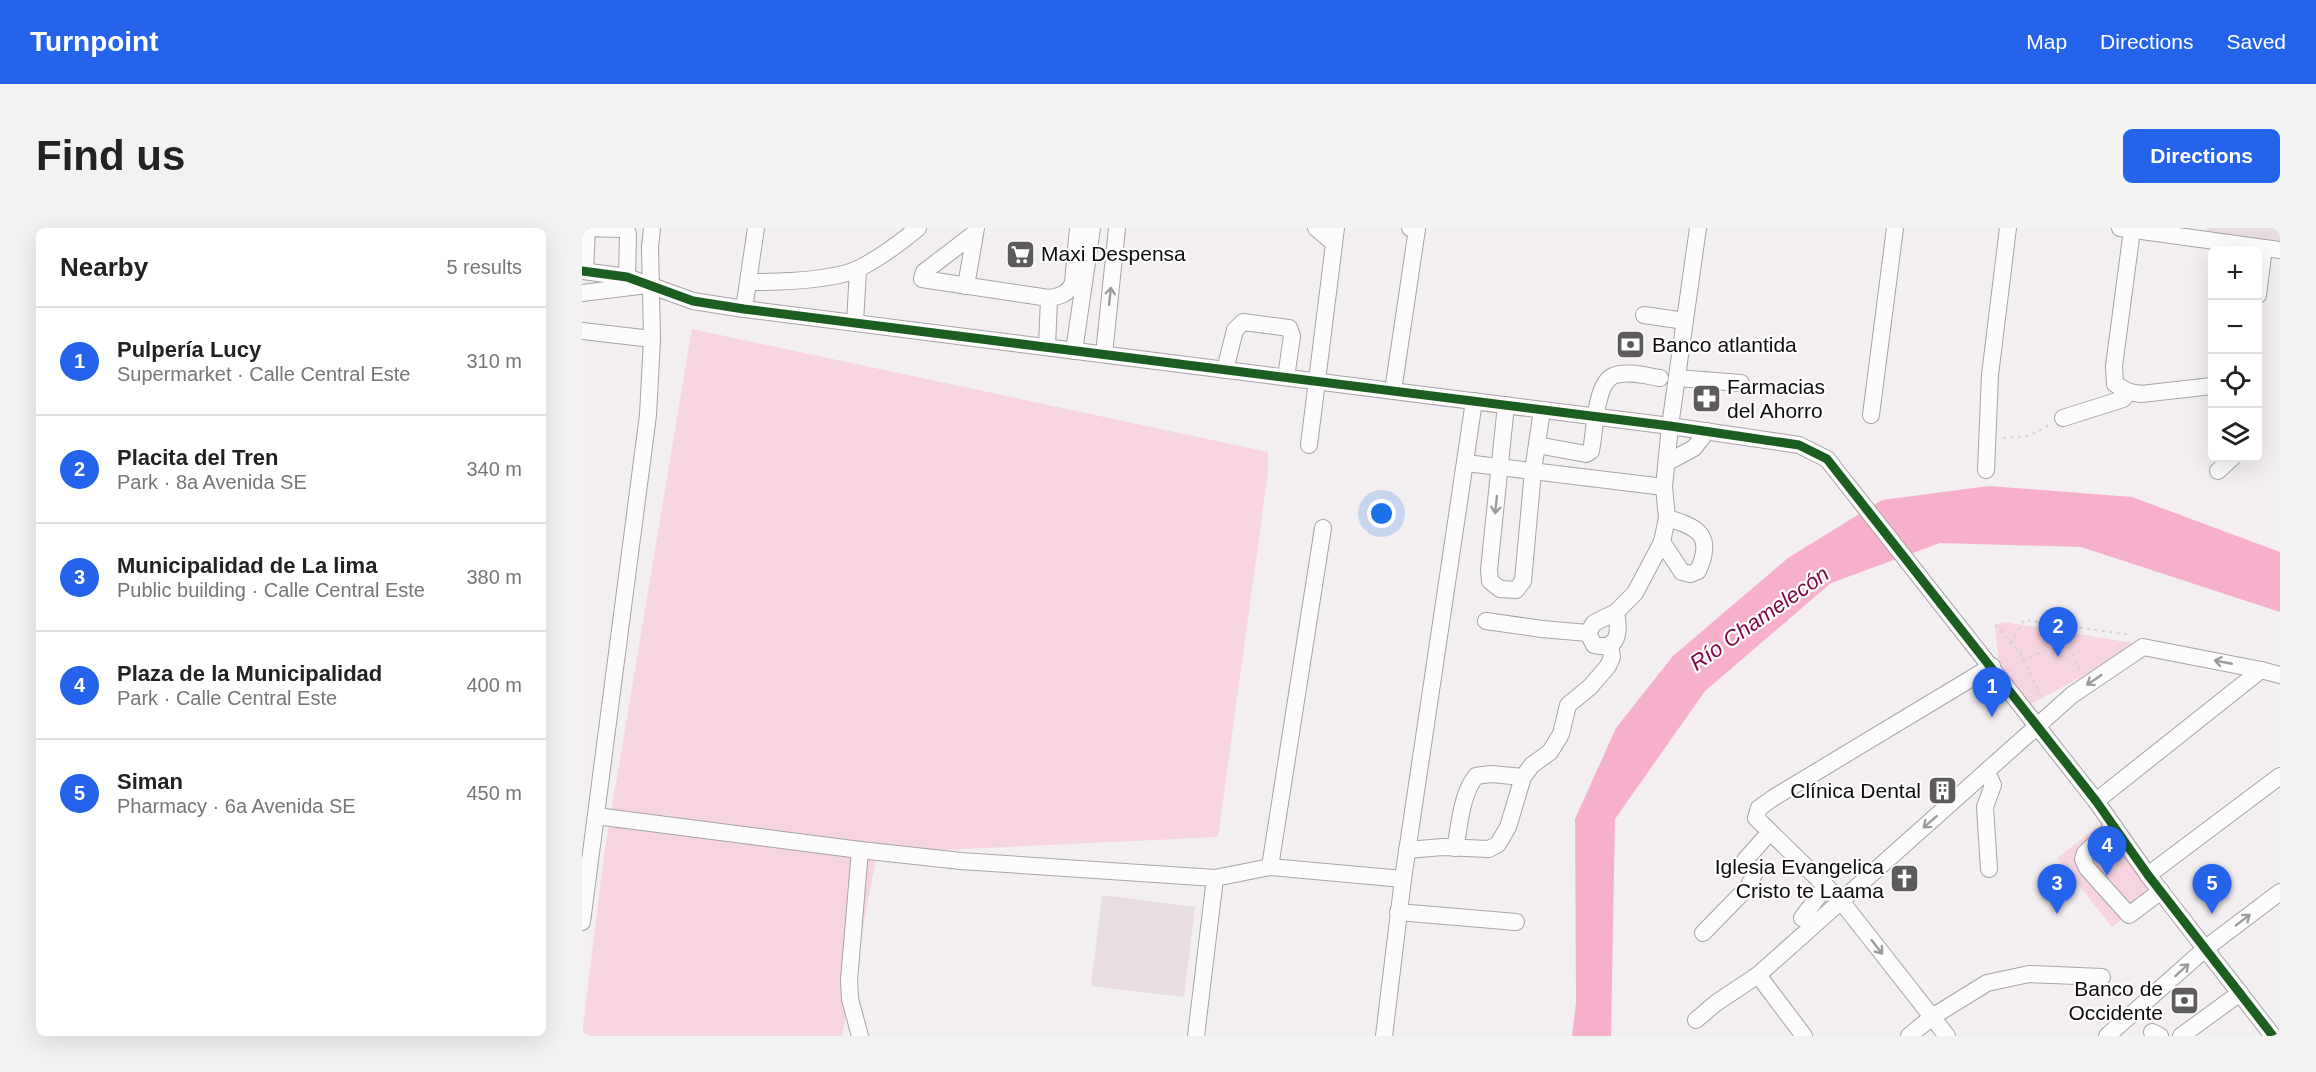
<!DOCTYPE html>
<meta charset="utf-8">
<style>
:root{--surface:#fff;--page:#f2f2f2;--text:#222;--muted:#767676;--line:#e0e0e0;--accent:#2563eb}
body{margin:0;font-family:Helvetica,sans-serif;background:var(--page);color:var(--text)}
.controls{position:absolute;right:18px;top:18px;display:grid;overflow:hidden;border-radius:9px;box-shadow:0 6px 24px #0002}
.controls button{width:54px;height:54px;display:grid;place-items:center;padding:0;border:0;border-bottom:2px solid var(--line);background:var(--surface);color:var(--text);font:30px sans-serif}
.you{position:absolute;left:800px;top:286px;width:21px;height:21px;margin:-15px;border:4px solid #fff;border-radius:50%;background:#1a73e8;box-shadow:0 0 0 9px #1a73e833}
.badge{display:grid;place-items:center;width:39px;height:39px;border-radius:50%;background:var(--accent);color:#fff;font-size:20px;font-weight:700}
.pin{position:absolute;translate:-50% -50px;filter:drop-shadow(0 2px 3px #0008)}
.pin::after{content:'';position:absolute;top:32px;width:21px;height:18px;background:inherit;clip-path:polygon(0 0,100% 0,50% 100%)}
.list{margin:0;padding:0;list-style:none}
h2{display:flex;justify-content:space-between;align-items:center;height:78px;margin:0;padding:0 24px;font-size:26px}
h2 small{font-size:20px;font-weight:400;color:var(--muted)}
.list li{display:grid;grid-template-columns:39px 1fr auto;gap:18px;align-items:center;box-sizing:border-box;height:108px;padding:0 24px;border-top:2px solid var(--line)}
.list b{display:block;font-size:22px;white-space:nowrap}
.list p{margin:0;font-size:20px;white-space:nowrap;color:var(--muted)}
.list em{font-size:20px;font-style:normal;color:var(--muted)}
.icon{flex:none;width:33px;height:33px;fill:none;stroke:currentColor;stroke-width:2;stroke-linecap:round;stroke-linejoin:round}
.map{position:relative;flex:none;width:1698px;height:808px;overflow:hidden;border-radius:9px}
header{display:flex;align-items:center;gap:36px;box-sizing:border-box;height:84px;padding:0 30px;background:var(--accent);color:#fff}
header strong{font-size:28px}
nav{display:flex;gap:33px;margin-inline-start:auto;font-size:21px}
.intro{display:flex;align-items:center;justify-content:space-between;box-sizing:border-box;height:144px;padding:0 36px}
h1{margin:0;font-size:42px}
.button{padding:15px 27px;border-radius:9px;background:var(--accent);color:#fff;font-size:21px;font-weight:700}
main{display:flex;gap:36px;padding:0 36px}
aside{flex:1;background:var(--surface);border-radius:9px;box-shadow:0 6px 24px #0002}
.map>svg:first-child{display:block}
</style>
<header>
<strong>Turnpoint</strong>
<nav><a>Map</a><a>Directions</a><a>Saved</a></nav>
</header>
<div class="intro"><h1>Find us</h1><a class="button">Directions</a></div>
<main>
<aside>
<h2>Nearby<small>5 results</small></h2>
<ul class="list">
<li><span class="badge">1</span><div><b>Pulpería Lucy</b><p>Supermarket · Calle Central Este</p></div><em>310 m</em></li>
<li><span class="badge">2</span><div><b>Placita del Tren</b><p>Park · 8a Avenida SE</p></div><em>340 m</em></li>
<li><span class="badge">3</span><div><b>Municipalidad de La lima</b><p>Public building · Calle Central Este</p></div><em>380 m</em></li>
<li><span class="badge">4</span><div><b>Plaza de la Municipalidad</b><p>Park · Calle Central Este</p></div><em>400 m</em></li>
<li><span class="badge">5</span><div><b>Siman</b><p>Pharmacy · 6a Avenida SE</p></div><em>450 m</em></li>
</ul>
</aside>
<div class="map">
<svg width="1698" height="808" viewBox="0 0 1698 808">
<rect width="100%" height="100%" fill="#f3eef0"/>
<g fill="#e7dde0">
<path d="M1625,0H1698V15L1624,7Z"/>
<path d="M520,667L613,679L602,769L509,758Z"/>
</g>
<g fill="#f6d4e0">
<path d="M110,101L686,224V244L636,609L295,625L260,808H0L22,627Z"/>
<path d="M1422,394L1550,415V422L1447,477L1417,437L1413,397Z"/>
<path d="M1519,596L1574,665L1530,699L1475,630Z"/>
</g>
<path fill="#f7b0cc" d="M1407,258L1550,269L1698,324V384L1499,319L1358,315L1249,355L1123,463L1033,591L1029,808H990L994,775L993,591L1034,500L1091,428L1206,330L1300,272Z"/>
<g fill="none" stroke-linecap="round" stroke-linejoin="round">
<defs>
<g id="minor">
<path d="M734,0L752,15"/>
<path d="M1538,0L1698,22"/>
<path d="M1550,2L1532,138L1533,156L1547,164L1559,166L1630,158"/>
<path d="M393,5L342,44L340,51L467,70L465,119"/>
<path d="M0,43L45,49L111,73L162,81L1088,198L1217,217L1245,231L1514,573L1566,647L1691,808"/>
<path d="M3,43L5,0L39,1L45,3L46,7L45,49"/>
<path d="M167,54C197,54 252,53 278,40C299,29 318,15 336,0"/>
<path d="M384,58L394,0"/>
<path d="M0,65L65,57"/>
<path d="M1676,67L1682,20"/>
<path d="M467,70C479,68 486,66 491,55L496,0"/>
<path d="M162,81L174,0"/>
<path d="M1062,87L1103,93"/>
<path d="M273,95L276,41"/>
<path d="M0,103L70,111"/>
<path d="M492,123L510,0"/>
<path d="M522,126L535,0"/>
<path d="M643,142L653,102L661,94L707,100L710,108L704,149"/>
<path d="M1095,150L1159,155"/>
<path d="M811,163L835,1L828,0"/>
<path d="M924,177L907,342L908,353L918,361L934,362L941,353L951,243L960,182"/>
<path d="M1289,187L1313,0"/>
<path d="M1481,190L1541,171L1547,164"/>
<path d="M727,217L754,0"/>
<path d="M955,217L1004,226L1009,223C1013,204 1013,156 1031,148C1044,142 1065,148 1078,150"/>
<path d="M1086,234L1112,220L1125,203"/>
<path d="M884,235L1082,259"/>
<path d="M1404,242L1408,147L1426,0"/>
<path d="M1636,243L1650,230"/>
<path d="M1080,314L1100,344L1108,346L1116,343C1132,308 1117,299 1085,290"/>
<path d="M1034,384C1038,404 1037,423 1012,417L1006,405L1012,395L1034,384L1053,365L1080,314L1085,290L1082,259L1088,198L1116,0"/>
<path d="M904,393L960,401L1006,405"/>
<path d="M1405,544L1411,557L1403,579L1407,641"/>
<path d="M1514,573L1679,442"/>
<path d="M14,588L278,622L379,633L633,650L688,639L821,651"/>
<path d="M1532,598L1503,625L1501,631L1505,640L1547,687L1579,663"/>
<path d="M873,620C878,596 879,567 894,548L909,546L941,549"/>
<path d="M278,622L267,752L268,771L278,808"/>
<path d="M825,622L861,619L907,621L916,616L926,599L941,549L950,537L968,524L979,506L986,477L1008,459L1026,438L1030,429L1028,417"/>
<path d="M688,639L741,300"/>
<path d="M1566,647L1698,548"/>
<path d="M816,684L934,694"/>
<path d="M1220,690L1244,658"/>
<path d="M0,694L66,187L70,111L68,19L70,0"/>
<path d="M1121,705L1167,658L1172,646L1163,635V632L1188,604"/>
<path d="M1176,747L1222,808"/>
<path d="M1114,792L1134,775L1176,747L1490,467L1561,419L1679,442L1698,447"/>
<path d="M1570,804L1578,808"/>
<path d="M614,808L633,650"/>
<path d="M802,808L821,651L892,173"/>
<path d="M1327,808L1350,789L1405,755L1447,746L1520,749"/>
<path d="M1365,808L1259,673L1174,590L1177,580L1191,570L1410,438"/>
<path d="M1525,808L1624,720L1698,664"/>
<path d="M1599,808L1658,765"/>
</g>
</defs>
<use href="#minor" stroke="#a7a4a5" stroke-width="18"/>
<g stroke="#d4d3d3" stroke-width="2" stroke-dasharray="3 4.5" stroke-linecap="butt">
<path d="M1421,210L1447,208L1469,196"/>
<path d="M1413,397L1438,425L1461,472"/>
<path d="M1489,398L1484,410L1498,444"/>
<path d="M1429,415L1442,392L1550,407"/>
<path d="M1441,432L1485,414"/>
</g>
<use href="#minor" stroke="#fdfcfd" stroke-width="16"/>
<defs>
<path id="cycleway" d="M0,43L45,49L111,73L162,81L1088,198L1217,217L1245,231L1514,573L1566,647L1691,808"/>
</defs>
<use href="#cycleway" stroke="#fefcfd" stroke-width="13"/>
<use href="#cycleway" stroke="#1b5e20" stroke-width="9"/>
</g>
<defs><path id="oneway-shaft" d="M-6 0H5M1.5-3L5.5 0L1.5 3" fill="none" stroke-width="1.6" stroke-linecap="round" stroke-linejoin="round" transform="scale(1.5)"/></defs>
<g stroke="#9d9c9d">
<use href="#oneway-shaft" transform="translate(528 68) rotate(-84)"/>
<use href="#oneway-shaft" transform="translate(914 277) rotate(96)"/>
<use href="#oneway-shaft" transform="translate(1641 434) rotate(-169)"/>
<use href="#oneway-shaft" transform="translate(1512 452) rotate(146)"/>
<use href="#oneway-shaft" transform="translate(1348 594) rotate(139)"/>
<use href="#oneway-shaft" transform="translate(1661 692) rotate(-37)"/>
<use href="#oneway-shaft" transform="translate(1295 719) rotate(52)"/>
<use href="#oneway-shaft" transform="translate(1600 742) rotate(-42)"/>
</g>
<defs>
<symbol id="supermarket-square" viewBox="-11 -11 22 22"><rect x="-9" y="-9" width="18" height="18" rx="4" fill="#5e5b5c" stroke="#fefcfd"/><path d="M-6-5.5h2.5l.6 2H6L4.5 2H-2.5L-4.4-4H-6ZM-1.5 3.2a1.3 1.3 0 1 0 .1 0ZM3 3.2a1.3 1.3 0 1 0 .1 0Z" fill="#fff"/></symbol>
<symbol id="bank-square" viewBox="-11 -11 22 22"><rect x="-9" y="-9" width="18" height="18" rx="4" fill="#5e5b5c" stroke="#fefcfd"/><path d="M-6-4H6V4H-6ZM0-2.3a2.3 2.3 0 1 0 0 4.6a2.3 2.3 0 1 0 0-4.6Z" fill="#fff"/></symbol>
<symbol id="pharmacy-square" viewBox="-11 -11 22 22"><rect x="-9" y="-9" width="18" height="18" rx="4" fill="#5e5b5c" stroke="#fefcfd"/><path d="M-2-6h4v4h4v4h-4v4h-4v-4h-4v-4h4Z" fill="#fff"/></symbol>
<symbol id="building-square" viewBox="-11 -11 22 22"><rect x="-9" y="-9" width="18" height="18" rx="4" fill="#5e5b5c" stroke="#fefcfd"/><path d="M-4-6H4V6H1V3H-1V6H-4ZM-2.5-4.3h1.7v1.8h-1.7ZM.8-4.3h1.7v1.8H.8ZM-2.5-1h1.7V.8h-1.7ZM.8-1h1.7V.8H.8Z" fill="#fff"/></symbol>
<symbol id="church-square" viewBox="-11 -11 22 22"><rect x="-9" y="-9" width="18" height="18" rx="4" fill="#5e5b5c" stroke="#fefcfd"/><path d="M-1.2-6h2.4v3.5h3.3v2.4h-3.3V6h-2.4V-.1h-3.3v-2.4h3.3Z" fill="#fff"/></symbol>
</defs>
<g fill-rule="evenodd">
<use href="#supermarket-square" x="422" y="10" width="33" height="33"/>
<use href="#bank-square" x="1032" y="100" width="33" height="33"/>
<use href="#pharmacy-square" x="1108" y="154" width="33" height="33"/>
<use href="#building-square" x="1344" y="546" width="33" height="33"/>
<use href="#church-square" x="1306" y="634" width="33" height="33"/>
<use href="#bank-square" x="1586" y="756" width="33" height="33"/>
</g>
<g text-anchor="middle" stroke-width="4.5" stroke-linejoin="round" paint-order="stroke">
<g font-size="21" fill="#0e0c0d" stroke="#fefcfd" text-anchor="start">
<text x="459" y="33">Maxi Despensa</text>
<text x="1070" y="124">Banco atlantida</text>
<text x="1145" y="166">Farmacias<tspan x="1145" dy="24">del Ahorro</tspan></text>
<text x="1339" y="570" text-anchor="end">Clínica Dental</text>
<text x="1302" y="646" text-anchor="end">Iglesia Evangelica<tspan x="1302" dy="24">Cristo te Laama</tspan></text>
<text x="1581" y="768" text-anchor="end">Banco de<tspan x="1581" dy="24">Occidente</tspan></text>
</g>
<g font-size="22" font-style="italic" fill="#7f0448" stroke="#fefcfd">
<text transform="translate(1177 390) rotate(-35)" y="8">Río Chamelecón</text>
</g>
</g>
</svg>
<div class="controls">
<button>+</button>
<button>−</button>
<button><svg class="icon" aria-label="locate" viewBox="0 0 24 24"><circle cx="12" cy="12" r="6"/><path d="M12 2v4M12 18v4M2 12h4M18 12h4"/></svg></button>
<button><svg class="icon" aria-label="layers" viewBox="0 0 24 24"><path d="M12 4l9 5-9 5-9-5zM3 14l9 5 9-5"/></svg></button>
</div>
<div class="you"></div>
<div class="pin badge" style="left:1410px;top:489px">1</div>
<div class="pin badge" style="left:1476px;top:429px">2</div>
<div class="pin badge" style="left:1475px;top:686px">3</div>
<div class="pin badge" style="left:1525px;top:648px">4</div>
<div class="pin badge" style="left:1630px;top:686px">5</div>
</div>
</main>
